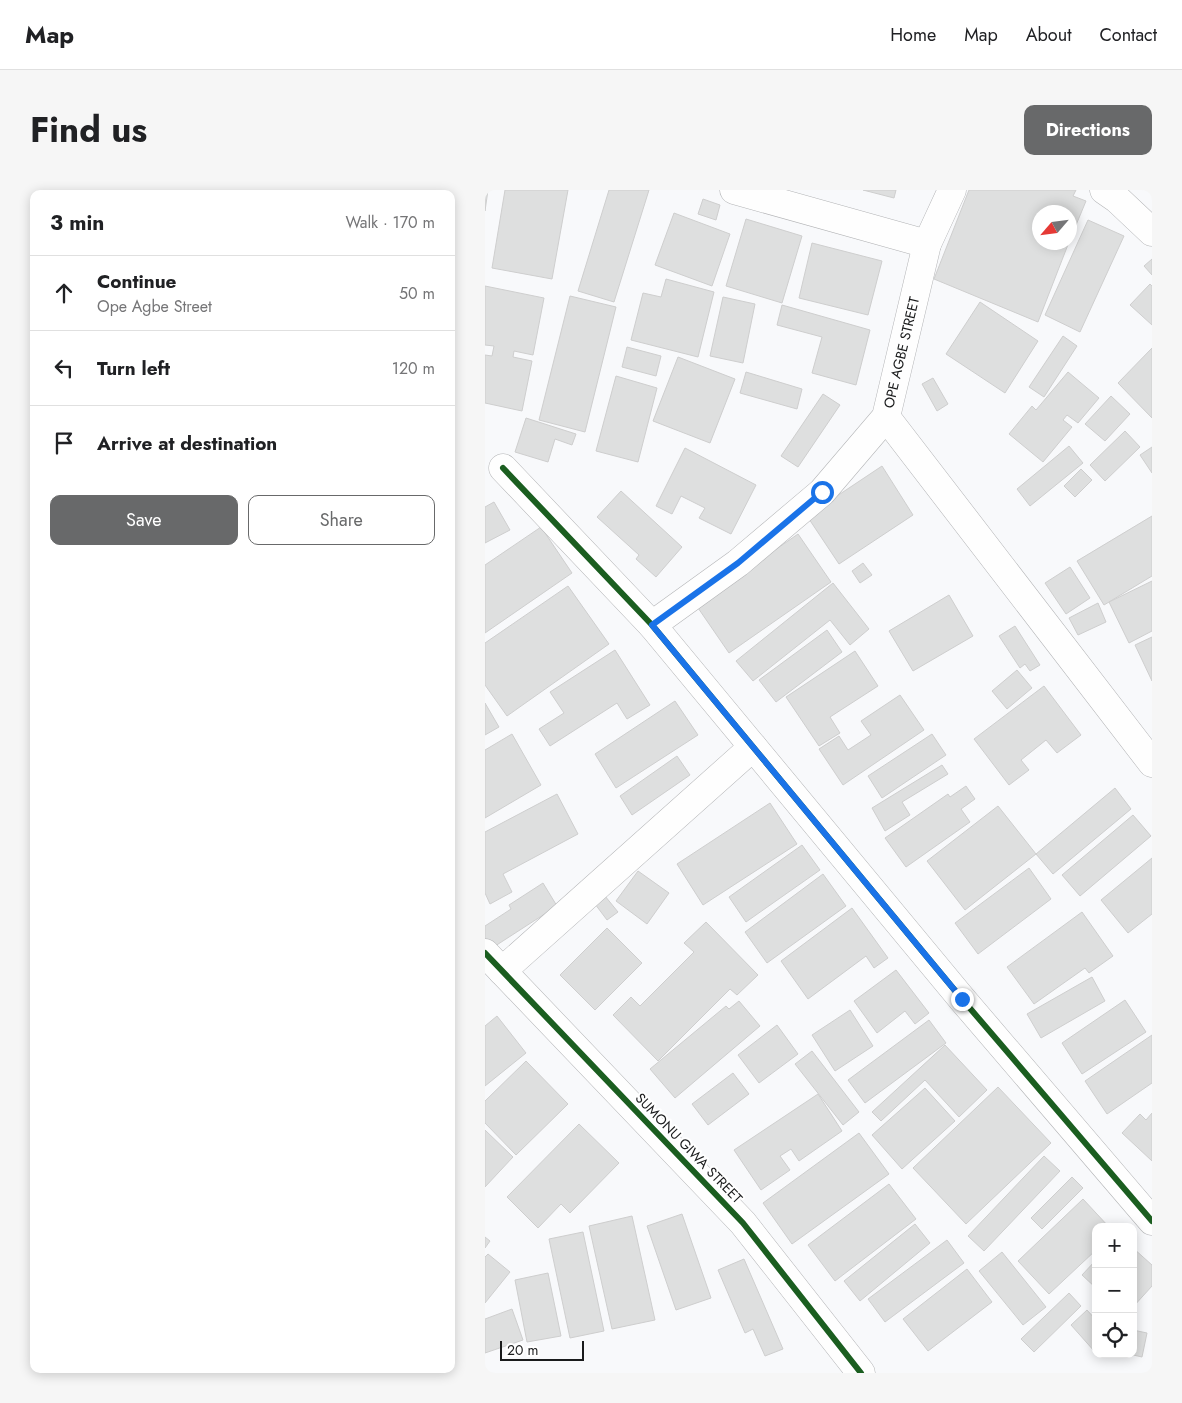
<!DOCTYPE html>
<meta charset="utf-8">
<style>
:root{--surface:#fff;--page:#f6f6f6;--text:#202124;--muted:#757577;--line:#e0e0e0;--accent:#68696a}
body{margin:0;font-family:Jost,sans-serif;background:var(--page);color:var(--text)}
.controls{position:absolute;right:15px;bottom:15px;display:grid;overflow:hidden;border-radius:10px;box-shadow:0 2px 12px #0003}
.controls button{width:45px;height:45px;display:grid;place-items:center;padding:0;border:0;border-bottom:1px solid var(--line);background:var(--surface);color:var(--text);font:25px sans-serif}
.compass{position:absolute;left:547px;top:15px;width:45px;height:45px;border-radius:50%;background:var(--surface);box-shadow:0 2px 12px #0003;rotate:242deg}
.scale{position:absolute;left:15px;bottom:12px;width:84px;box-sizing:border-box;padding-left:5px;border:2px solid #1a1b1c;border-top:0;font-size:14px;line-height:18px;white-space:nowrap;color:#1a1b1c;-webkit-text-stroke:4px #fff;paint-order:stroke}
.stop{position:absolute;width:15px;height:15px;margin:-11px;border:4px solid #1a73e8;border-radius:50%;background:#fff}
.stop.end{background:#1a73e8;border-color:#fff;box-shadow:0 1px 5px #0008}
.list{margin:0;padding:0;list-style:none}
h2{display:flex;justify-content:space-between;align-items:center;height:65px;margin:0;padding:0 20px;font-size:21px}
h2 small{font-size:16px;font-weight:400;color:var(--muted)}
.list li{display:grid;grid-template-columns:32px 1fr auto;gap:15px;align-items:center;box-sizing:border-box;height:75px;padding:0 20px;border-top:1px solid var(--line)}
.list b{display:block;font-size:19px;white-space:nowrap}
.list p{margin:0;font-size:16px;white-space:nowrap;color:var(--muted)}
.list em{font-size:16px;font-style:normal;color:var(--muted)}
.actions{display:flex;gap:10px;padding:15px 20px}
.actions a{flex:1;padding:11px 0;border:1px solid var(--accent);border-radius:10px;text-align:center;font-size:18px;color:var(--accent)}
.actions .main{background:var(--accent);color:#fff}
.icon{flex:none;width:28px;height:28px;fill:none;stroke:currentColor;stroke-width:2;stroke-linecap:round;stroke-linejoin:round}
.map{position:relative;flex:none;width:667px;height:1183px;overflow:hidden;border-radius:10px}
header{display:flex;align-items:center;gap:30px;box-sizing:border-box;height:70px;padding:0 25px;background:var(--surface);border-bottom:1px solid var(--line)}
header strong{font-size:24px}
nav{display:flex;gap:28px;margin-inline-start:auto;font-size:18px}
.intro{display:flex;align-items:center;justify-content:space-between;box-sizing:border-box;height:120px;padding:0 30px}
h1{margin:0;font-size:35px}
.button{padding:12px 22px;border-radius:10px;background:var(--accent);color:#fff;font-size:18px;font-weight:700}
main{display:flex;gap:30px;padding:0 30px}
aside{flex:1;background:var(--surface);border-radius:10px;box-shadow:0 2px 12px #0003}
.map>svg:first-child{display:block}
</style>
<header>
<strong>Map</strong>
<nav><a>Home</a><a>Map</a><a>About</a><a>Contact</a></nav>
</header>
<div class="intro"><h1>Find us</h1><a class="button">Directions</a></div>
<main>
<aside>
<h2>3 min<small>Walk · 170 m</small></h2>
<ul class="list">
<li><svg class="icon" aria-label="ahead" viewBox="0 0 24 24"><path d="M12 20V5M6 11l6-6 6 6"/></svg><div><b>Continue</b><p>Ope Agbe Street</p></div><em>50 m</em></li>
<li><svg class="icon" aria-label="left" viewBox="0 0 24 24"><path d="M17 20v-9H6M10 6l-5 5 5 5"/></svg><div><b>Turn left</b></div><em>120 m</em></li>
<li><svg class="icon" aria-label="arrive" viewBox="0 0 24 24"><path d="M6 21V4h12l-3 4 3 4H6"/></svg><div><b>Arrive at destination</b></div></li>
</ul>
<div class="actions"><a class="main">Save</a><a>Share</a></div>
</aside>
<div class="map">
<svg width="667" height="1183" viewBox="0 0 667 1183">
<rect width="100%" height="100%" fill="#f8f9fb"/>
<g fill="#dedfdf" stroke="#cecece">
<path d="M0,0H3L0,21Z"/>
<path d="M20,0H83L67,89L7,78Z"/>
<path d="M124,0H164L129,112L93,101Z"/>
<path d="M378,0H411L409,8Z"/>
<path d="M484,0H591L588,6L601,11L584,52V22H554V52H584L553,132L449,89Z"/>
<path d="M218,9L235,15L231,30L213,24Z"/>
<path d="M189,23L245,44L227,96L170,75Z"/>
<path d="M261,29L317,46L297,113L241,96Z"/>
<path d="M603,30L639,46L595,142L560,125Z"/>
<path d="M327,53L397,71L383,125L314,108Z"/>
<path d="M667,69V85L659,76Z"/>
<path d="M181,89L229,102L213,167L146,150L158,103L176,107Z"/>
<path d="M665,94L667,96V135L645,115Z"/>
<path d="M0,96L59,108L48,165L29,161L28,167L47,171L37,221L0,213V165L7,166L9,156L0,155Z"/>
<path d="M85,106L131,117L100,242L54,230Z"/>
<path d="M238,107L270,114L258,173L225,166Z"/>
<path d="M495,112L553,151L520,203L461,164Z"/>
<path d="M297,115L385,140L371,195L327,183L337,147L292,135Z"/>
<path d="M578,146L592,156L559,207L544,197Z"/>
<path d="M142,157L176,166L171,186L137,177Z"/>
<path d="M667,158V228L633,193Z"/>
<path d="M193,167L250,189L225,253L168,231Z"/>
<path d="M261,182L317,199L312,219L255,203Z"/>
<path d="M583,182L614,208L593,233L582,225L578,230L587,237L558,272L524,244L547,216L551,220Z"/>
<path d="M131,186L172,198L153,272L111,261Z"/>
<path d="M448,188L463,214L452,221L437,194Z"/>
<path d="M338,204L355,215L313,277L296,266Z"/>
<path d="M626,206L645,224L620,251L600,234Z"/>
<path d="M41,228L91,244L87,255L70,249L63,272L30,262Z"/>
<path d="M640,241L655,257L620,291L605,275Z"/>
<path d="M584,256L598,273L545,316L532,299Z"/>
<path d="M667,257V283L655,265Z"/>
<path d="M200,258L271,295L246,344L214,328L220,318L196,306L187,324L171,316Z"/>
<path d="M397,276L428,325L354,374L322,326Z"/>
<path d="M596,279L607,290L590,307L579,296Z"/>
<path d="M136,301L197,357L171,387L151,369L154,365L112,327Z"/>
<path d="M9,312L25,340L0,353V317Z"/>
<path d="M667,326V386L619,415L592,371Z"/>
<path d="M56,337L87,383L0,443V375Z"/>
<path d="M313,344L346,392L244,463L211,415Z"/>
<path d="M378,373L387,385L375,393L367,381Z"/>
<path d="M585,377L605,408L581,424L560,393Z"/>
<path d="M667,391V441L644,453L624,412Z"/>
<path d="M348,393L384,439L365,455L345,430L268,491L251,471Z"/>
<path d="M83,396L124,454L22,526L0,495V453Z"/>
<path d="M464,405L488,446L428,481L404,441Z"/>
<path d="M613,413L621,432L593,445L584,428Z"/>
<path d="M530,436L555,475L545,481L540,474L535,478L514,446Z"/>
<path d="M342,440L357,462L291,512L274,490Z"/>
<path d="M667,447V491L650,455Z"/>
<path d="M130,460L165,515L142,529L132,513L65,556L54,539L79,523L65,502Z"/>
<path d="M370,461L393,496L345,527L355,543L334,556L301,507Z"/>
<path d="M532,480L547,498L522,519L507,501Z"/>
<path d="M559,496L596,545L572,563L561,550L536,570L544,580L524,595L489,549Z"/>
<path d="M415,505L439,540L358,595L334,559L354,546L363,560L386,545L376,531Z"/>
<path d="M190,511L213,545L131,598L110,564Z"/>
<path d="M0,513L14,537L0,545Z"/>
<path d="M27,544L56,595L0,628V560Z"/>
<path d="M447,544L461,565L397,608L383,586Z"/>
<path d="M192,566L205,585L147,625L135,606Z"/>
<path d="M457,575L463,584L417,612L425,625L400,641L387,618Z"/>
<path d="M481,596L490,609L476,619L485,632L421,677L400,648L463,604L465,607Z"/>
<path d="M630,598L646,619L568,684L551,664Z"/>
<path d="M72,604L93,644L18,684L27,702L5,714L0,703V642Z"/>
<path d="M285,613L312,654L218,715L192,674Z"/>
<path d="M513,616L551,664L480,720L442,671Z"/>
<path d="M648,625L666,646L595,706L577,685Z"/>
<path d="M317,655L335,680L261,732L244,707Z"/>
<path d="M667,668V724L643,743L616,710Z"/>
<path d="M544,678L566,709L493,764L470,733Z"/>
<path d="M153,681L184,703L162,734L131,711Z"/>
<path d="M338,684L361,716L282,773L260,742Z"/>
<path d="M58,693L72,716L4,760L0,753V736L26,719L24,715Z"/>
<path d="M120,706L133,722L122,730L110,714Z"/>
<path d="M367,718L403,768L389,778L381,766L323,809L296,771Z"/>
<path d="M597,722L628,766L604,783L600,778L549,814L522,777Z"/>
<path d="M221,732L273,785L252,805L245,799L173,871L128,825L146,807L155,816L209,762L199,753Z"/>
<path d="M122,738L157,773L110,820L75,785Z"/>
<path d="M411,780L444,823L430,834L420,821L392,843L369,811Z"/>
<path d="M607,787L620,811L556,848L542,824Z"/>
<path d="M640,810L661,842L597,884L577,853Z"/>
<path d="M254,811L275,836L190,908L165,879L241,816L244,819Z"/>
<path d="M365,820L388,856L350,881L327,845Z"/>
<path d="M12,826L41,863L0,896V836Z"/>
<path d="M444,830L461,853L380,913L363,890Z"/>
<path d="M292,835L313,864L274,893L253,865Z"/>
<path d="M667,845V893L622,924L600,891Z"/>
<path d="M460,855L502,900L474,927L440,890L396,931L387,922Z"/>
<path d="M327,861L374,922L358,935L310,874Z"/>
<path d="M41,871L83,914L31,965L0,933V911Z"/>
<path d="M248,883L264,904L223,935L207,914Z"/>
<path d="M513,897L566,953L481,1034L428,978Z"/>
<path d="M440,898L470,931L417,979L387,945Z"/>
<path d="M333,904L357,941L314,971L306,959L295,966L305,980L276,1000L249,960Z"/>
<path d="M667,923V971L637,943L655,924L661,930Z"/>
<path d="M94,934L134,973L85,1023L76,1014L53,1038L22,1007Z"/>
<path d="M0,940L28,967L0,997Z"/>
<path d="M374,943L404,984L307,1054L278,1013Z"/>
<path d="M559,966L575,981L499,1061L483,1046Z"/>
<path d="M587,987L598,998L557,1039L546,1028Z"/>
<path d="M404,994L431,1029L350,1091L323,1055Z"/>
<path d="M598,1009L624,1037H611V1060L564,1104L533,1071Z"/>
<path d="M197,1024L226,1108L191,1120L162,1036Z"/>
<path d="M147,1026L170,1130L127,1139L104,1036Z"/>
<path d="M430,1034L445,1053L375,1111L359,1091Z"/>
<path d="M98,1042L119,1141L85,1148L64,1049Z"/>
<path d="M0,1047L5,1051L0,1058Z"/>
<path d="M462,1050L479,1073L400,1132L383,1109Z"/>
<path d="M648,1058L667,1075V1096L648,1117Z"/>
<path d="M517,1062L561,1117L538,1135L494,1081Z"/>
<path d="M3,1064L25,1082L0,1113V1067Z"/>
<path d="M259,1069L298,1159L280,1166L268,1139L260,1143L233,1080Z"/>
<path d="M611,1070V1098L597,1085Z"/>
<path d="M482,1079L507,1112L443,1161L418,1129Z"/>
<path d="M63,1083L76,1146L42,1152L30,1090Z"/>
<path d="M584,1103L596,1116L549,1162L536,1149Z"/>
<path d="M27,1119L38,1150L0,1163V1129Z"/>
<path d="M602,1120L611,1130L610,1162L586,1135Z"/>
<path d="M648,1140L662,1143L657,1167L644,1164H648Z"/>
</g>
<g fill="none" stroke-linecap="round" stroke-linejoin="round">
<defs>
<g id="minor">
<path d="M249,0L442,54"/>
<path d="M619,0L632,9L667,42"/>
<path d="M401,227L667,573"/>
<path d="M18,278L167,435L477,809L667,1031"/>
<path id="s1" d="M167,435L253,373L337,302L401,227L442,54L467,0"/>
<path d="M0,763L258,1033L376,1183"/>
<path d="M17,781L268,557"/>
</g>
</defs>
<use href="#minor" stroke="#b3b4b6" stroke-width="29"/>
<use href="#minor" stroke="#fefefe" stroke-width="28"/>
<defs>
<g id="cycleway">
<path d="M18,278L167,435L477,809L667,1031"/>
<path d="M0,763L258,1033L376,1183"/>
</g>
</defs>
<use href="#cycleway" stroke="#fff" stroke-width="9"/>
<use href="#cycleway" stroke="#1b5e20" stroke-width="6"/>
</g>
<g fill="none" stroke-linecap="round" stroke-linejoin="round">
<path stroke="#1a73e8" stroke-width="6" d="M337,302L253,373L167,435L477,809"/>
</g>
<g text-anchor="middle" stroke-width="4" stroke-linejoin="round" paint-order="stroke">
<g font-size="14" fill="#1a1b1c" stroke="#fff">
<text dy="5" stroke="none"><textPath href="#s1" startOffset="381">OPE AGBE STREET</textPath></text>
<text transform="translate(204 958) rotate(46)" y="5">SUMONU GIWA STREET</text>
</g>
</g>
</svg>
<div class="controls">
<button>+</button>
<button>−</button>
<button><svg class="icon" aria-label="locate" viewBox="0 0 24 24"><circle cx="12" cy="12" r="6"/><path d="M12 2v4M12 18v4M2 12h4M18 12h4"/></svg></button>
</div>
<svg class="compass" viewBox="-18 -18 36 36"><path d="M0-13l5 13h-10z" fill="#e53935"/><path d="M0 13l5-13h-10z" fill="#757577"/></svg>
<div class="scale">20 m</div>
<div class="stop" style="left:337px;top:302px"></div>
<div class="stop end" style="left:477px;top:809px"></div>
</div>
</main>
